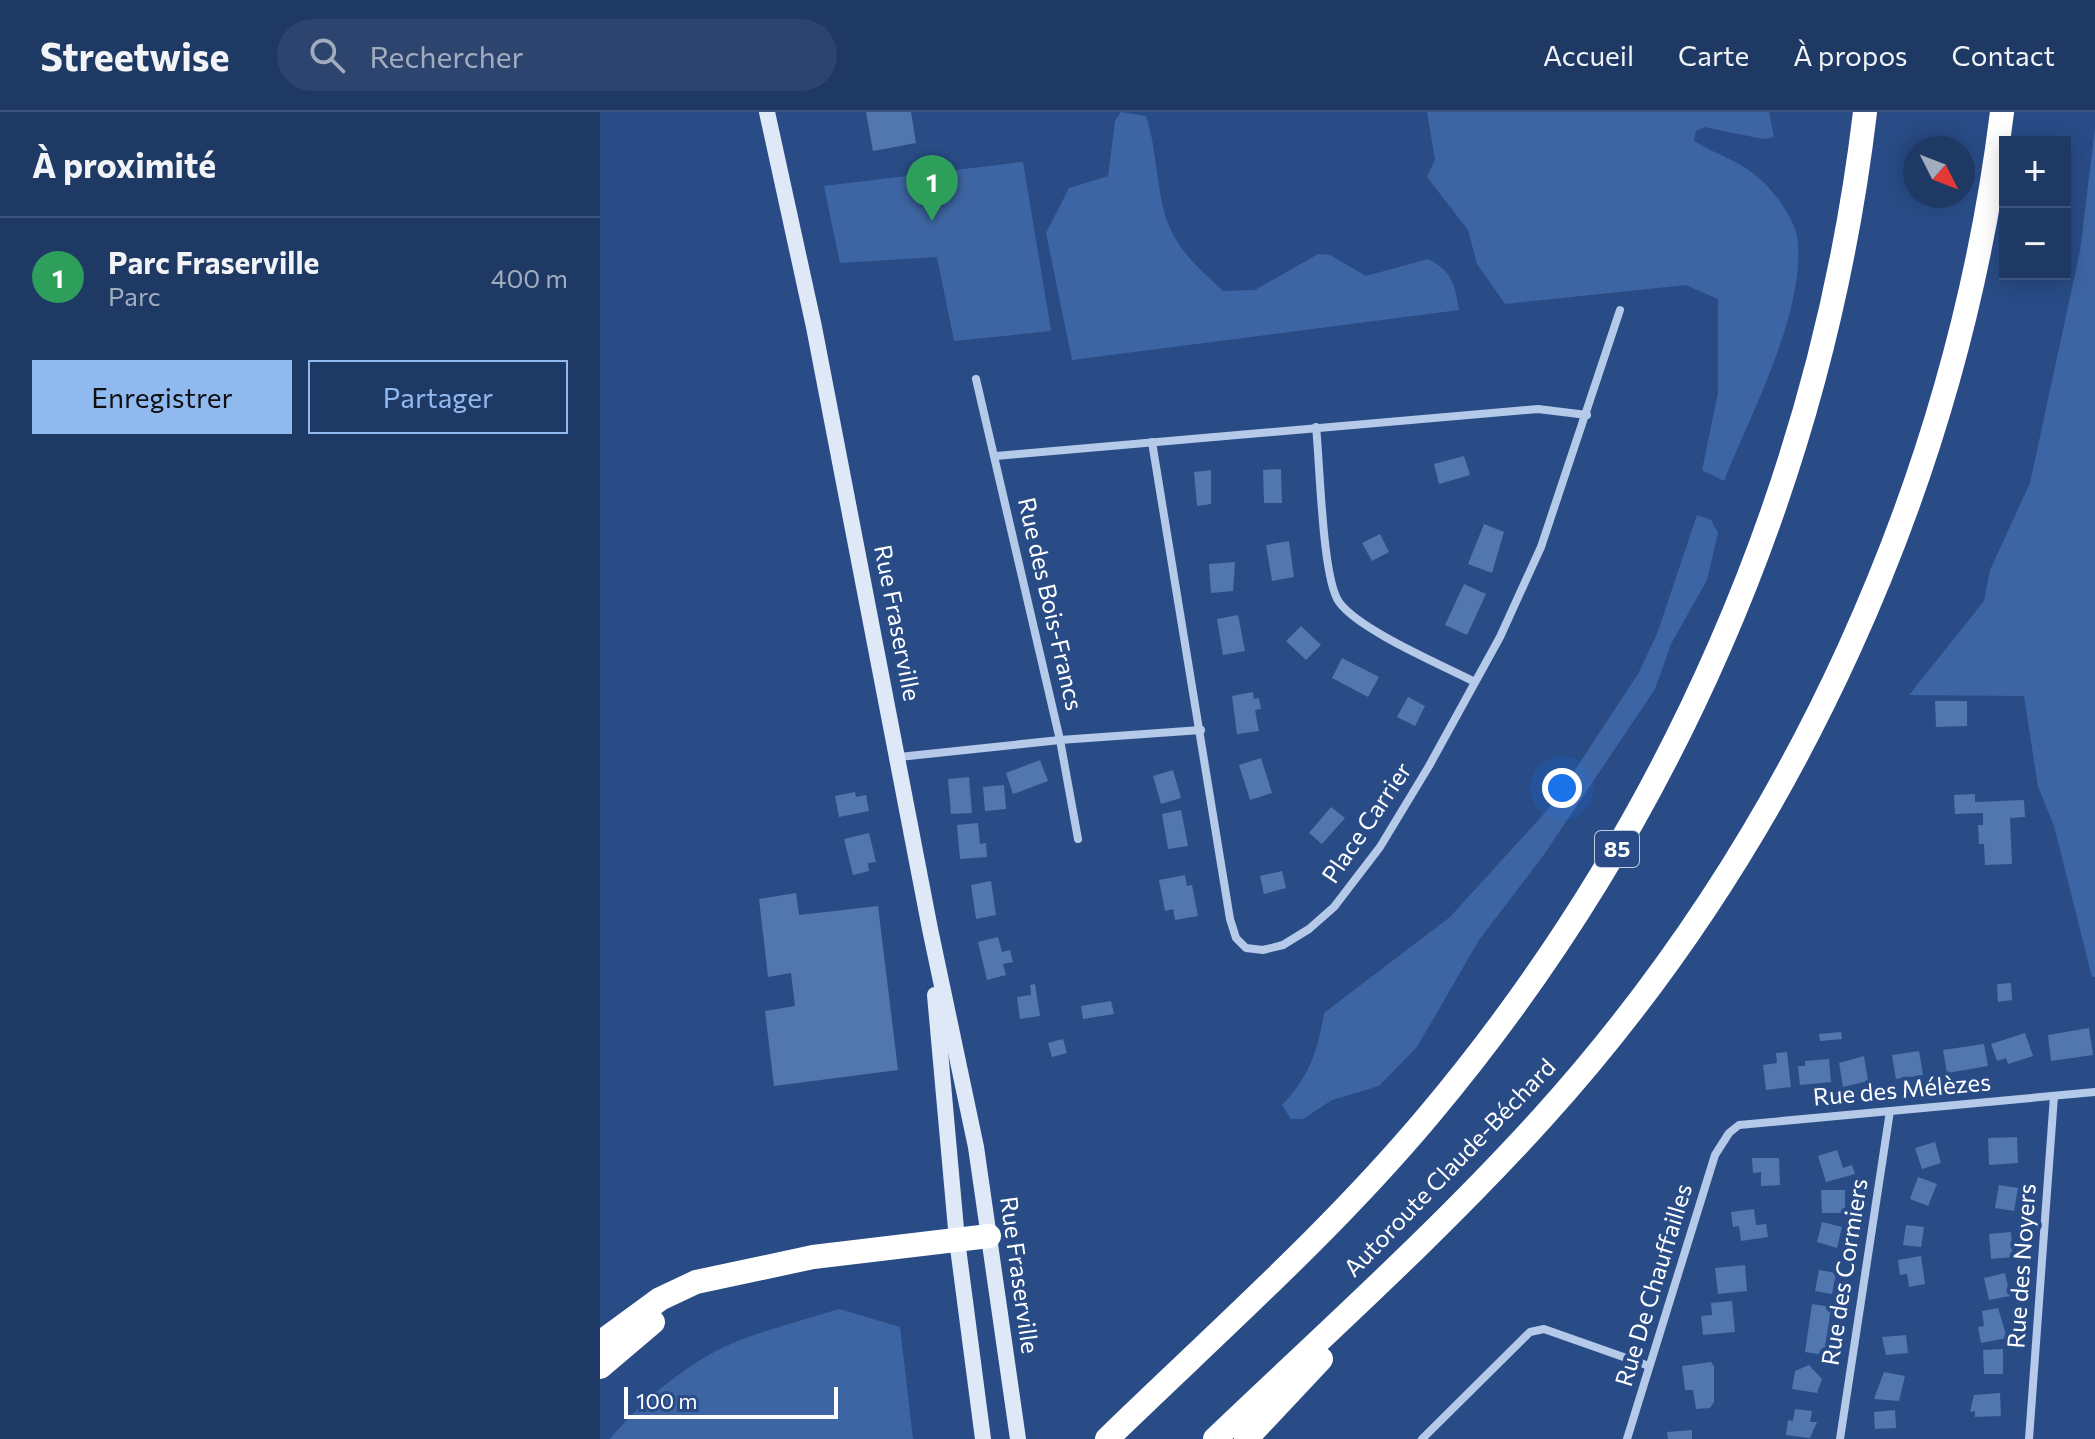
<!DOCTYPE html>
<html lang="fr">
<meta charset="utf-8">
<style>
:root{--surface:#1f3965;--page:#2c446e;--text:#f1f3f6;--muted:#a1acbf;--line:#3c5379;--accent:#90b9f0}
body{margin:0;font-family:Commissioner,sans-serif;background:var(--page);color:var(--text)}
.controls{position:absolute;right:24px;top:24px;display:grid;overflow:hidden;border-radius:0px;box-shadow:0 4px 20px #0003}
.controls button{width:72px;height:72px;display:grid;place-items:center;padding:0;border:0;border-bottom:2px solid var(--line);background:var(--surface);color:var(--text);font:40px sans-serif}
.compass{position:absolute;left:1303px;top:24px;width:72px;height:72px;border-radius:50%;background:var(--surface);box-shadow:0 4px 20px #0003;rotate:132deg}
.scale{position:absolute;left:24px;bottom:20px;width:214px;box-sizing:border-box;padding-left:8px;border:4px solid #fff;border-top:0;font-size:22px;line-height:28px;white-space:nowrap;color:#fff;-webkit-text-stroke:6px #294c87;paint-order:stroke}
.you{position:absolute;left:962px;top:676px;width:28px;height:28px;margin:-20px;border:6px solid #fff;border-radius:50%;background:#1a73e8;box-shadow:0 0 0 12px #1a73e833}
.badge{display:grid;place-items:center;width:52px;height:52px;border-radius:50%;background:var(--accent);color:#fff;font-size:26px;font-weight:700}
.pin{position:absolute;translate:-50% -66px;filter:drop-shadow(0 2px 4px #0008)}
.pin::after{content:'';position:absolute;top:42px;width:28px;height:24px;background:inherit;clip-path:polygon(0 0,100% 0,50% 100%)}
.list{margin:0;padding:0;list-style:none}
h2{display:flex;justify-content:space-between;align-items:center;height:104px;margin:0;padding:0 32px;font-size:34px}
h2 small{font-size:26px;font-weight:400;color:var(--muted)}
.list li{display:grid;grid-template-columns:52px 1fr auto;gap:24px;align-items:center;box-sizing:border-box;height:120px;padding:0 32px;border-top:2px solid var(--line)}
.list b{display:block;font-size:30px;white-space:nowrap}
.list p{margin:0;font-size:26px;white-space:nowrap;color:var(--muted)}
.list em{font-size:26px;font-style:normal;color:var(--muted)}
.actions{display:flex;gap:16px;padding:24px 32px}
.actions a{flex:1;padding:18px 0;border:2px solid var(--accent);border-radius:0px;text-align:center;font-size:28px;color:var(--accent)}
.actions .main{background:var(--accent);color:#111}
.icon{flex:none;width:44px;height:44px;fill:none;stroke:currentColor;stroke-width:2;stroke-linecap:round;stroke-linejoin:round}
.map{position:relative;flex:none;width:1495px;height:1327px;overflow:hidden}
header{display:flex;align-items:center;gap:48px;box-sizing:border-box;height:112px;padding:0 40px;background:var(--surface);border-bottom:2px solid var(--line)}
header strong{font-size:38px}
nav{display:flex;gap:44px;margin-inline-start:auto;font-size:28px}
.search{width:560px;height:72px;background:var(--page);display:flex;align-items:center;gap:20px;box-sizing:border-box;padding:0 28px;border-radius:44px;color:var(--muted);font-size:30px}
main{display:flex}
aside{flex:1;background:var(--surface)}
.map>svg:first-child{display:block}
</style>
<header>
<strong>Streetwise</strong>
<div class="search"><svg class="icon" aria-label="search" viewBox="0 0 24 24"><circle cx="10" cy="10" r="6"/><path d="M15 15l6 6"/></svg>Rechercher</div>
<nav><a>Accueil</a><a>Carte</a><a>À propos</a><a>Contact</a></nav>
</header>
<main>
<aside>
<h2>À proximité<small></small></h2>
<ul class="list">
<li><span class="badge" style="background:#2e9e5b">1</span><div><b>Parc Fraserville</b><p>Parc</p></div><em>400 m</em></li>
</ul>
<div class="actions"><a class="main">Enregistrer</a><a>Partager</a></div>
</aside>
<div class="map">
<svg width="1495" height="1327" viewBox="0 0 1495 1327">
<rect width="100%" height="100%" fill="#294c87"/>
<g fill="#3e65a3">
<path d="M521,0L546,4C558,39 556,86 570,116C581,142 603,160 623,179L655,178L718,142L730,143L766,164L828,147C852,159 855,173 859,198L472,248L446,121L469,76L508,64L515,9Z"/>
<path d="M827,0H1169L1174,25L1163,27L1104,15L1096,19L1094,29C1115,42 1145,51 1162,69C1177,83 1197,110 1198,131C1203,206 1151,300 1124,369L1102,358L1118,281V187L1086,173L905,192L877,152L868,118L827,65L835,47Z"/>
<path d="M1495,16V865H1492L1454,714L1438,675L1424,584L1309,583L1384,489L1390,458L1430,371L1480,139Z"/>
<path d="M423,50L451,219L354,229L337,145L240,151L224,74Z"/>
<path d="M1097,403L1111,408L1118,421L1107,468L1071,532L1055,577L943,744L879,828L817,935L779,974L732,988L703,1007H691L682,993C709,965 718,939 724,901L850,805L952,693L1038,562L1057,522Z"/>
<path d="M239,1197L300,1215L313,1327H10C43,1287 94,1245 143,1227C175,1215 207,1207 239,1197Z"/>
</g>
<g fill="#5276ae">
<path d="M266,0H311L316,31L273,39Z"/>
<path d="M864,344L870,363L839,372L834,352Z"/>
<path d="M681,357L682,391H664L663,358Z"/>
<path d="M611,358V392L597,394L594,360Z"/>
<path d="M884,412L904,420L892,461L868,452Z"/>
<path d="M780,422L789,440L772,449L762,431Z"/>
<path d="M689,429L694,465L672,469L666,433Z"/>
<path d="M635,450L633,479L611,481L609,452Z"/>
<path d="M864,472L886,482L867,523L845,513Z"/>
<path d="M638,503L645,539L623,543L617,507Z"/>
<path d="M701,514L721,533L706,548L686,529Z"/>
<path d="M742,546L779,565L768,585L732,566Z"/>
<path d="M653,580L654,587L659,586L661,597L655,598L659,619L637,622L632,584Z"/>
<path d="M808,585L825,594L815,614L797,605Z"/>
<path d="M1335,589H1367V614L1336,615Z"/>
<path d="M661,646L672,681L650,688L639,653Z"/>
<path d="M440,648L448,669L413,682L406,661Z"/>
<path d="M573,658L581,686L561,692L553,664Z"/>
<path d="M369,665L372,701L351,702L348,667Z"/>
<path d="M404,673L406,697L385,699L383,675Z"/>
<path d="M255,680L256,685L266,683L269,699L239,705L235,684Z"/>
<path d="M1375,682V690L1424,688L1425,705L1410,706L1412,752L1385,753L1384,732H1379L1378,713H1383V701L1355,702L1354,683Z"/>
<path d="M731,695L745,706L722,732L709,721Z"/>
<path d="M581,698L588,734L568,737L562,702Z"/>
<path d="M378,711L380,732L386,731L387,745L360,747L357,713Z"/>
<path d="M269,721L276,750L268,751L269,759L253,763L244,727Z"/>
<path d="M682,759L686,776L664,782L660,764Z"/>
<path d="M585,763L587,774L592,773L598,804L575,808L573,797L565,799L559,768Z"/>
<path d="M391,769L396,803L376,807L371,773Z"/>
<path d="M196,781L199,803L278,794L298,958L174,974L165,899L195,894L191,861L168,865L159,787Z"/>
<path d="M398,825L402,840L410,838L413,850L403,852L406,863L387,868L378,830Z"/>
<path d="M1411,871L1412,888L1398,890L1397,872Z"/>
<path d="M435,872L440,904L420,907L417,885L431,883L430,873Z"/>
<path d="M511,889L514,902L483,907L481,894Z"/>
<path d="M1489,916L1493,943L1451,949L1448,923Z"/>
<path d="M1241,920L1242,927L1220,929L1219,922Z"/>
<path d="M1425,921L1433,944L1408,952L1406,946L1397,949L1391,932Z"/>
<path d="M463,927L467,941L452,945L448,931Z"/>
<path d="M1384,932L1388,954L1347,961L1343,938Z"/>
<path d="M1319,939L1323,963L1296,967L1292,943Z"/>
<path d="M1187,940L1191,975L1166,978L1163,953L1177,951L1176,941Z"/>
<path d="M1264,944L1268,969L1243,975L1239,951Z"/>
<path d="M1229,947L1231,970L1200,973L1198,954H1205V949Z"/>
<path d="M1417,1025L1418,1051L1389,1053L1388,1026Z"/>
<path d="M1335,1030L1341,1051L1322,1057L1315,1036Z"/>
<path d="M1237,1038L1243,1056L1252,1053L1255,1062L1226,1070L1218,1044Z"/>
<path d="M1152,1046H1179L1180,1073L1161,1074V1060L1153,1061Z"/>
<path d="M1318,1065L1337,1072L1328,1094L1310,1087Z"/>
<path d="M1399,1073L1418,1076L1414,1099L1395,1096Z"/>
<path d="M1221,1078H1245V1101H1222Z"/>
<path d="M1154,1097L1156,1113L1166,1112L1168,1125L1141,1129L1139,1114L1133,1115L1131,1100Z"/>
<path d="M1222,1110L1242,1115L1237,1136L1217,1130Z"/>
<path d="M1306,1113L1324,1115L1321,1135L1303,1133Z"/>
<path d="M1411,1120L1413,1145L1391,1147L1389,1122Z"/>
<path d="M1321,1144L1325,1172L1309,1175L1307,1162L1300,1163L1298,1148Z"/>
<path d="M1145,1153L1147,1179L1118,1182L1115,1156Z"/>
<path d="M1219,1158L1236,1161L1232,1182L1215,1179Z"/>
<path d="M1405,1161L1410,1184L1389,1188L1384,1166Z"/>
<path d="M1132,1189L1135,1220L1103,1223L1101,1204L1112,1203L1111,1191Z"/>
<path d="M1212,1192L1231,1195L1224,1243L1205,1240Z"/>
<path d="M1398,1196L1407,1226L1381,1231L1378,1215L1384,1214L1382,1199Z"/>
<path d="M1306,1223L1308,1241L1286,1243L1282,1225Z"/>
<path d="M1403,1237V1262H1384L1383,1238Z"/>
<path d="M1111,1250L1114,1254V1290L1110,1296L1096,1297L1093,1278H1085L1082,1254Z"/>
<path d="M1209,1253L1222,1267L1217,1281L1192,1277L1195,1259Z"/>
<path d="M1284,1260L1305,1264L1299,1289L1274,1287Z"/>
<path d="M1400,1281L1401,1304L1375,1305V1299L1370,1300L1374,1283Z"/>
<path d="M1195,1297L1212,1299L1210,1310H1217L1210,1326L1186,1323L1188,1308L1193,1309Z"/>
<path d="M1295,1298L1296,1316L1275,1317L1274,1300Z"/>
<path d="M1092,1318V1327H1068L1067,1320Z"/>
</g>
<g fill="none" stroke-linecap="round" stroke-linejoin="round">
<g stroke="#b5c9e8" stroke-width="8">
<path d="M376,267L460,628L478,727"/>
<path d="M716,315C720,350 722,466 739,490C759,518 842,553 875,570"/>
<path d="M552,330L630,807L636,826L646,836L663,838L683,833L709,817L734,795L780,735L829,654L900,525L941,435L1020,198"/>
<path d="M396,344L938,297L987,303"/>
<path d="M299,645L460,628L601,618"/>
<path d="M822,1327L930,1220L944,1217L1049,1254"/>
<path d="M1027,1327L1115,1043L1129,1021L1139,1013L1495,980"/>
<path d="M1240,1327L1290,999"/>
<path d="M1429,1327L1454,984"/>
</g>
<g stroke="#dee8f7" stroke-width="16">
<path d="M167,0L214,215L330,817L376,1035L418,1327"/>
<path d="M335,883L357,1128L383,1327"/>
</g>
<g stroke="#fff" stroke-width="24">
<path d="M0,1231L60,1187L96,1170L213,1145L389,1124"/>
<path d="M0,1255L53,1210"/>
<path d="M507,1327C616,1221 731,1120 829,1003C1068,718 1221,370 1265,0"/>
<path d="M615,1327C726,1221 841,1118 944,1004C1193,728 1356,369 1402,0"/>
<path d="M646,1327L721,1247"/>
</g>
</g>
<g text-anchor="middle" stroke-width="8" stroke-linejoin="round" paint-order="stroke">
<rect fill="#294c87" stroke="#bfc9db" stroke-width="2" x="995" y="719" width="44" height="36" rx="6"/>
<g font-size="22" font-weight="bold" fill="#fff">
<text x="1017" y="745">85</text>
</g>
<g font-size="24" fill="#fff" stroke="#294c87">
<text transform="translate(450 492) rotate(77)" y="8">Rue des Bois-Francs</text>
<text transform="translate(297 511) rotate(79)" y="8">Rue Fraserville</text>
<text transform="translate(767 711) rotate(-56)" y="8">Place Carrier</text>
<text transform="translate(1302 978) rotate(-5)" y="8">Rue des Mélèzes</text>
<text transform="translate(850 1056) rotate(-46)" y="8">Autoroute Claude-Béchard</text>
<text transform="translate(1422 1154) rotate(-86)" y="8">Rue des Noyers</text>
<text transform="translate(1245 1160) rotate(-81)" y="8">Rue des Cormiers</text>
<text transform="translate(419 1163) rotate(82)" y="8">Rue Fraserville</text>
<text transform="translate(1054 1173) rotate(-73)" y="8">Rue De Chauffailles</text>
</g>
</g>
</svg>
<div class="controls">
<button>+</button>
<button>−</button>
</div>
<svg class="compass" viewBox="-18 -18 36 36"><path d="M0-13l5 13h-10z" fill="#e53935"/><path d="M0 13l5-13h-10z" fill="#a1acbf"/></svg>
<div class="scale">100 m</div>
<div class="you"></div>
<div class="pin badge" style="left:332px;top:109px;background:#2e9e5b">1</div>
</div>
</main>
